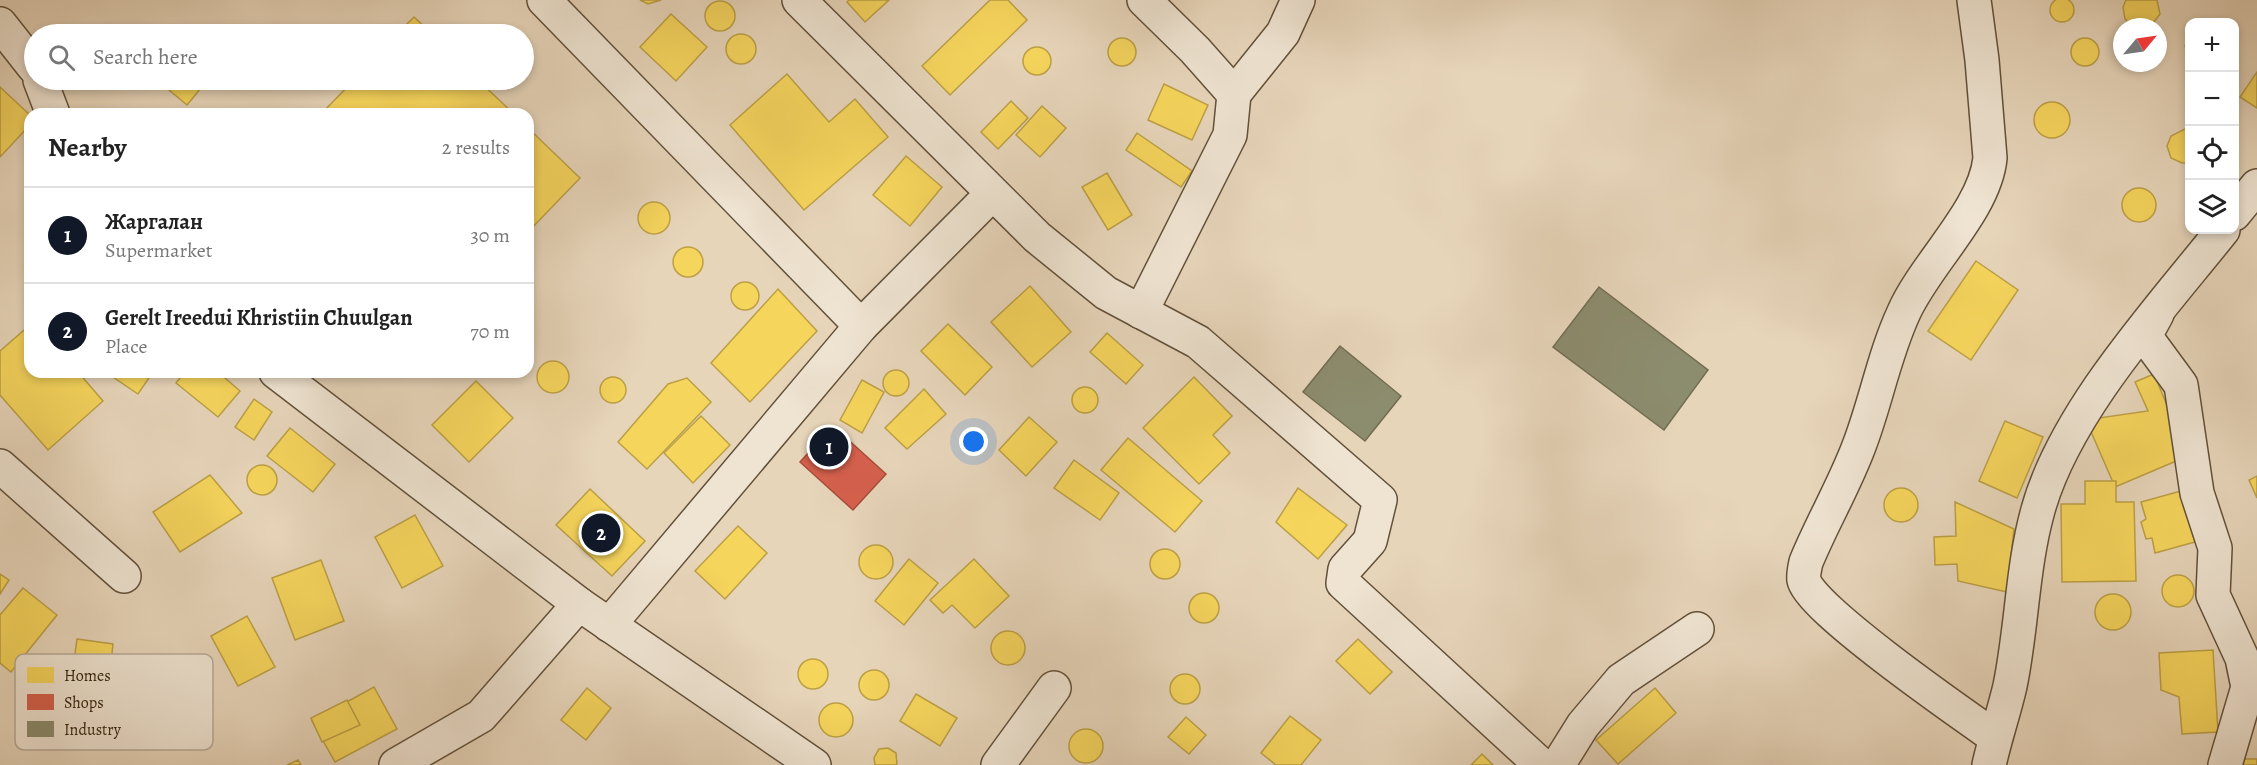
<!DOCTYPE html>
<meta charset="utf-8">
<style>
:root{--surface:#fff;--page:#f6f6f6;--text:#222;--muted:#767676;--line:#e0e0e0;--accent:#111827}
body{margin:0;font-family:Alegreya,serif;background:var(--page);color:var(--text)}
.controls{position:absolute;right:18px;top:18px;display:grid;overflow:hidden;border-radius:12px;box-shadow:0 3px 9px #0003}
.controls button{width:54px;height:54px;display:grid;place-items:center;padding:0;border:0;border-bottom:2px solid var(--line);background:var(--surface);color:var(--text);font:30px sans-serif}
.compass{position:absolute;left:2113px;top:18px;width:54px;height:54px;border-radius:50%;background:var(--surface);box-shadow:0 3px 9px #0003;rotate:61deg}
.you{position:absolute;left:974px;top:442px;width:21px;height:21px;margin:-15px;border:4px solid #fff;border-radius:50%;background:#1a73e8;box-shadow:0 0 0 9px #1a73e833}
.badge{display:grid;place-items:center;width:39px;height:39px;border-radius:50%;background:var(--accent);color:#fff;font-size:20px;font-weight:700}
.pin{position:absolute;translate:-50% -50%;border:3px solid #fff;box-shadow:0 2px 6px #0006}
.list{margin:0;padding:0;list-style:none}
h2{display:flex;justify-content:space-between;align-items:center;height:78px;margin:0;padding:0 24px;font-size:26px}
h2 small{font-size:20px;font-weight:400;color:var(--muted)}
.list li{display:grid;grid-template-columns:39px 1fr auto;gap:18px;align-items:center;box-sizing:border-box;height:96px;padding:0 24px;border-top:2px solid var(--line)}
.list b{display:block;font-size:22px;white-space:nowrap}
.list p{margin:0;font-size:20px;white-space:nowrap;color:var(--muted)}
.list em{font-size:20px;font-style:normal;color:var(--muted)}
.icon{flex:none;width:33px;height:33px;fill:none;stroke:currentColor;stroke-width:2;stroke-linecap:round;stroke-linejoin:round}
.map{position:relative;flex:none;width:2257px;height:765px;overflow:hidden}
.search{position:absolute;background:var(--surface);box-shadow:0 3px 9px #0003;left:24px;top:24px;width:510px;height:66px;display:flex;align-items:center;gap:15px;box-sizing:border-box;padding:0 21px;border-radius:33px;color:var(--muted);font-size:22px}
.panel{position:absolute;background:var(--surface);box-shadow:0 3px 9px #0003;left:24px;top:108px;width:510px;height:270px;border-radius:18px}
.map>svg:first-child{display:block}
</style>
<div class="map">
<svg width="2257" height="765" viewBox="0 0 2257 765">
<rect width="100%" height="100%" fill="#e7d5ba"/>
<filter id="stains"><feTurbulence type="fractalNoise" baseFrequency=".00333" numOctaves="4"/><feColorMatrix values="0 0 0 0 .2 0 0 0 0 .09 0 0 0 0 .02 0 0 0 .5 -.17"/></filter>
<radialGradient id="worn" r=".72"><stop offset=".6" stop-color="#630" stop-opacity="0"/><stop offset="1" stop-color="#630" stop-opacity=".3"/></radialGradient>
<g fill="#f6d55c" stroke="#bca045" stroke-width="1.5">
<circle cx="2062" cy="10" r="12"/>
<path d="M640,0H661L648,4Z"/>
<path d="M849,0H889L865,22L847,2Z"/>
<path d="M990,0H1008L1027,20L950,95L922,66Z"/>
<path d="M2157,0L2160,14L2150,27H2133L2125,19L2123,7L2126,0Z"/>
<circle cx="720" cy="16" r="15"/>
<path d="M671,14L707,47L676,81L640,47Z"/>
<path d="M414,17L432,34H397Z"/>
<circle cx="741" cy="49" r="15"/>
<path d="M2190,34V57L2185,46Z"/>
<circle cx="2085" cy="52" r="14"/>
<circle cx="1122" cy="52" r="14"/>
<circle cx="1037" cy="61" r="14"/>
<path d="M2257,72V108L2240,97Z"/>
<path d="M787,74L829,122L855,99L888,137L804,210L730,125Z"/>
<path d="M157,80H202L206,82L187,105Z"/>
<path d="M354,80H478L514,114H321Z"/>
<path d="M1164,84L1208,105L1192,140L1148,120Z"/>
<path d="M0,87L30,115V125L0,157Z"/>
<path d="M1011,101L1028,118L998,149L981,132Z"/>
<circle cx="2052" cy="120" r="18"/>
<path d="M1042,106L1066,128L1040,157L1016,135Z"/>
<path d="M528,128L580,178L528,232Z"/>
<path d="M2185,129L2190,130V163H2182L2171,158L2167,146L2171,136Z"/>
<path d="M1137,133L1192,171L1181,187L1126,150Z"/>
<path d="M906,156L942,187L910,226L873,195Z"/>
<path d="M1107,173L1132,215L1108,230L1082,187Z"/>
<circle cx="2139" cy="205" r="17"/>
<circle cx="654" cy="218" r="16"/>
<circle cx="688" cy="262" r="15"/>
<path d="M1976,261L2018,290L1971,360L1928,331Z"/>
<circle cx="745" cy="296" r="14"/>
<path d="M1030,286L1071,332L1032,367L991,322Z"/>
<path d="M778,289L817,331L750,402L711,363Z"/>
<path d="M948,324L992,367L965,395L921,351Z"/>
<path d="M30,325V372H78L103,401L48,450L0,395V351Z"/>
<path d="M1107,333L1143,365L1126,384L1090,352Z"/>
<circle cx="553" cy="377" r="16"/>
<circle cx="896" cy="383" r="13"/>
<path d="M112,372H153L138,394L110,375Z"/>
<path d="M185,372H218L240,391L218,417L176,383Z"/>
<path d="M2154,374L2188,456L2115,487L2092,434L2078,421L2148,411L2135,382Z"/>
<circle cx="613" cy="390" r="13"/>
<path d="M1194,377L1232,416L1213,435L1230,453L1199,484L1143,428Z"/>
<path d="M687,378L711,402L647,469L618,442L668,384Z"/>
<path d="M862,380L884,392L862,433L840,420Z"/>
<path d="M476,381L513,418L469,462L432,425Z"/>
<circle cx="1085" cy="400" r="13"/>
<path d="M924,389L946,414L907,449L885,428Z"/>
<path d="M254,399L272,412L254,440L235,427Z"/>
<path d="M701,416L730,445L693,483L664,453Z"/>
<path d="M1029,417L1057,442L1026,476L999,450Z"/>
<path d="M2005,421L2043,437L2017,498L1979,481Z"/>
<path d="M290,428L335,464L313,492L267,456Z"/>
<path d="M1128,438L1202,501L1175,532L1101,470Z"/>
<path d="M1074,460L1119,493L1100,520L1054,488Z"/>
<circle cx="262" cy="480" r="15"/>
<path d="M210,475L242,513L180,552L153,512Z"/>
<path d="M2257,476V498L2249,480Z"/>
<path d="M2085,481H2116V502H2134L2136,581L2062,582L2061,504H2085Z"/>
<circle cx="1901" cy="505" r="17"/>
<path d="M1298,488L1347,525L1318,559L1276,522Z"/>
<path d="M590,489L645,541L612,576L556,525Z"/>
<path d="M2181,491L2195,542L2155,553L2152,538L2146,539L2141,522L2146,519L2141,502Z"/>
<path d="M1955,502L2014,529L2007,592L1958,581L1957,564L1935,565L1934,537L1956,536Z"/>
<path d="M415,515L443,566L402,588L375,537Z"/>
<path d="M738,526L767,553L725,599L695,571Z"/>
<circle cx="876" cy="562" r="17"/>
<circle cx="1165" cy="564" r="15"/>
<path d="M909,559L938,583L904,625L875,601Z"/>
<path d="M974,559L1009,596L975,628L952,605L943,613L930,600Z"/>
<path d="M321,560L344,621L295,640L272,578Z"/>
<path d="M0,574L9,580L0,594Z"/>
<circle cx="2178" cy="591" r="16"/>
<path d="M23,588L57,615L11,672L0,663V615Z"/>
<circle cx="1204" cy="608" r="15"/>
<circle cx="2113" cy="612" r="18"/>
<path d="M247,616L275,667L238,686L211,636Z"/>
<circle cx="1008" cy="648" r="17"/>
<path d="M77,639L113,644L108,689L71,684Z"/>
<path d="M1358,639L1392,672L1370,694L1336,661Z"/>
<path d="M2213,650L2218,732L2182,734L2179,697L2161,690L2159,653Z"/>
<circle cx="813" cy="674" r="15"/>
<circle cx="874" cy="685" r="15"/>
<circle cx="1185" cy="689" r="15"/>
<path d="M374,687L397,729L335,762L312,721Z"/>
<path d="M587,688L611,708L586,740L561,720Z"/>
<path d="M1655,688L1676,713L1618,764L1596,740Z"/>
<path d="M916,694L957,718L940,746L900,721Z"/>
<path d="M347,700L360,725L322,742L311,718Z"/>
<circle cx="836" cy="720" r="17"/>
<path d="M1290,716L1321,740L1301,765H1276L1261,753Z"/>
<path d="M1186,717L1206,735L1189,754L1168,737Z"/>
<circle cx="1086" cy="746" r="17"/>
<path d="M888,748L896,753L897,765H875L874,758L879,749Z"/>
<path d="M1482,754L1493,765H1471Z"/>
<path d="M2242,759H2257V765H2243Z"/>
<path d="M298,760L301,765H287Z"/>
</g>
<path fill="#d6604d" stroke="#a64e3a" stroke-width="1.5" d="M833,426L886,474L853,510L800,462Z"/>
<g fill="#8c8c6e" stroke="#726d52" stroke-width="1.5">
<path d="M1599,287L1708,370L1664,430L1553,347Z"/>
<path d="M1340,346L1401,396L1365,441L1303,392Z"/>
</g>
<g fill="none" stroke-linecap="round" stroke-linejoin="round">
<defs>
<g id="minor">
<path d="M544,0L861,326"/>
<path d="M799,0L1037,237L1106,293L1198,342L1380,500L1370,541L1345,569L1343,583L1541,765"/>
<path d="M1974,0L1982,60L1990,158C1985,210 1926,263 1904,312C1884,355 1876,402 1859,446C1844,486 1822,523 1806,562C1805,567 1803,575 1804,580C1809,608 1965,716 1995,737"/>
<path d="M0,24L34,67"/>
<path d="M40,80L53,114"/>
<path d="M1234,94L1283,33L1298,0"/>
<path d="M2234,214L2257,186"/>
<path d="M1141,312L1230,135L1234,94L1195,50L1144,0"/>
<path d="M2157,314L2145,336L2181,385L2197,493L2215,548L2213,595L2242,658L2248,687L2225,765"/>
<path d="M276,372L579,604"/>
<path d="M0,466L124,576"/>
<path d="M609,625L861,326L992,194"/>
<path d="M396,765L481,716L579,604L814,765"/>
<path d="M998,765L1054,688"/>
<path d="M1558,765L1583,725L1621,680L1697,629"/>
<path d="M1989,765C1995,738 2004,712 2010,686C2022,628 2022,567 2038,510C2065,412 2160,309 2223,230"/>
</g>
</defs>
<use href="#minor" stroke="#62513a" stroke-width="36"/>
<use href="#minor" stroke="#efe4d2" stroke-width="33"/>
</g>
<rect x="15" y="654" width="198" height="96" rx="9" fill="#efe4d2" stroke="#b7ab98" stroke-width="1.5"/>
<rect x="27" y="667" width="27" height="16" fill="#f6d55c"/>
<rect x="27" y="694" width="27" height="16" fill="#d6604d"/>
<rect x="27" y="721" width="27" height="16" fill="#8c8c6e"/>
<g font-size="16" fill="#35250f">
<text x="64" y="681">Homes</text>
<text x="64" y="708">Shops</text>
<text x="64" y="735">Industry</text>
</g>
<rect width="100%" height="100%" filter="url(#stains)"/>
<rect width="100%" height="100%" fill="url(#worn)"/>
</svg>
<div class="controls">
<button>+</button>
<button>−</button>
<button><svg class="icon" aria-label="locate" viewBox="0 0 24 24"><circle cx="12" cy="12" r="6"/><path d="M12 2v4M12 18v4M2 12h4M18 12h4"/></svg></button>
<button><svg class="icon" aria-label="layers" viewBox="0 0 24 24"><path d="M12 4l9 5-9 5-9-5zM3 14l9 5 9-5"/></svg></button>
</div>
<svg class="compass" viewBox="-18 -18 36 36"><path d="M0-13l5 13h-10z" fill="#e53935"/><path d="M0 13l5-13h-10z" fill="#767676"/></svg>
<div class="you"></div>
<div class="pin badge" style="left:829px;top:447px">1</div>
<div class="pin badge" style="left:601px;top:533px">2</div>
<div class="search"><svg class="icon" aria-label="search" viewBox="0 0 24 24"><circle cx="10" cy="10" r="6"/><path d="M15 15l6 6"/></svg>Search here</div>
<section class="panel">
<h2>Nearby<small>2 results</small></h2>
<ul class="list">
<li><span class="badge">1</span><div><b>Жаргалан</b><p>Supermarket</p></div><em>30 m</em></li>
<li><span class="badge">2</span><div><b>Gerelt Ireedui Khristiin Chuulgan</b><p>Place</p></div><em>70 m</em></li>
</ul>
</section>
</div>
